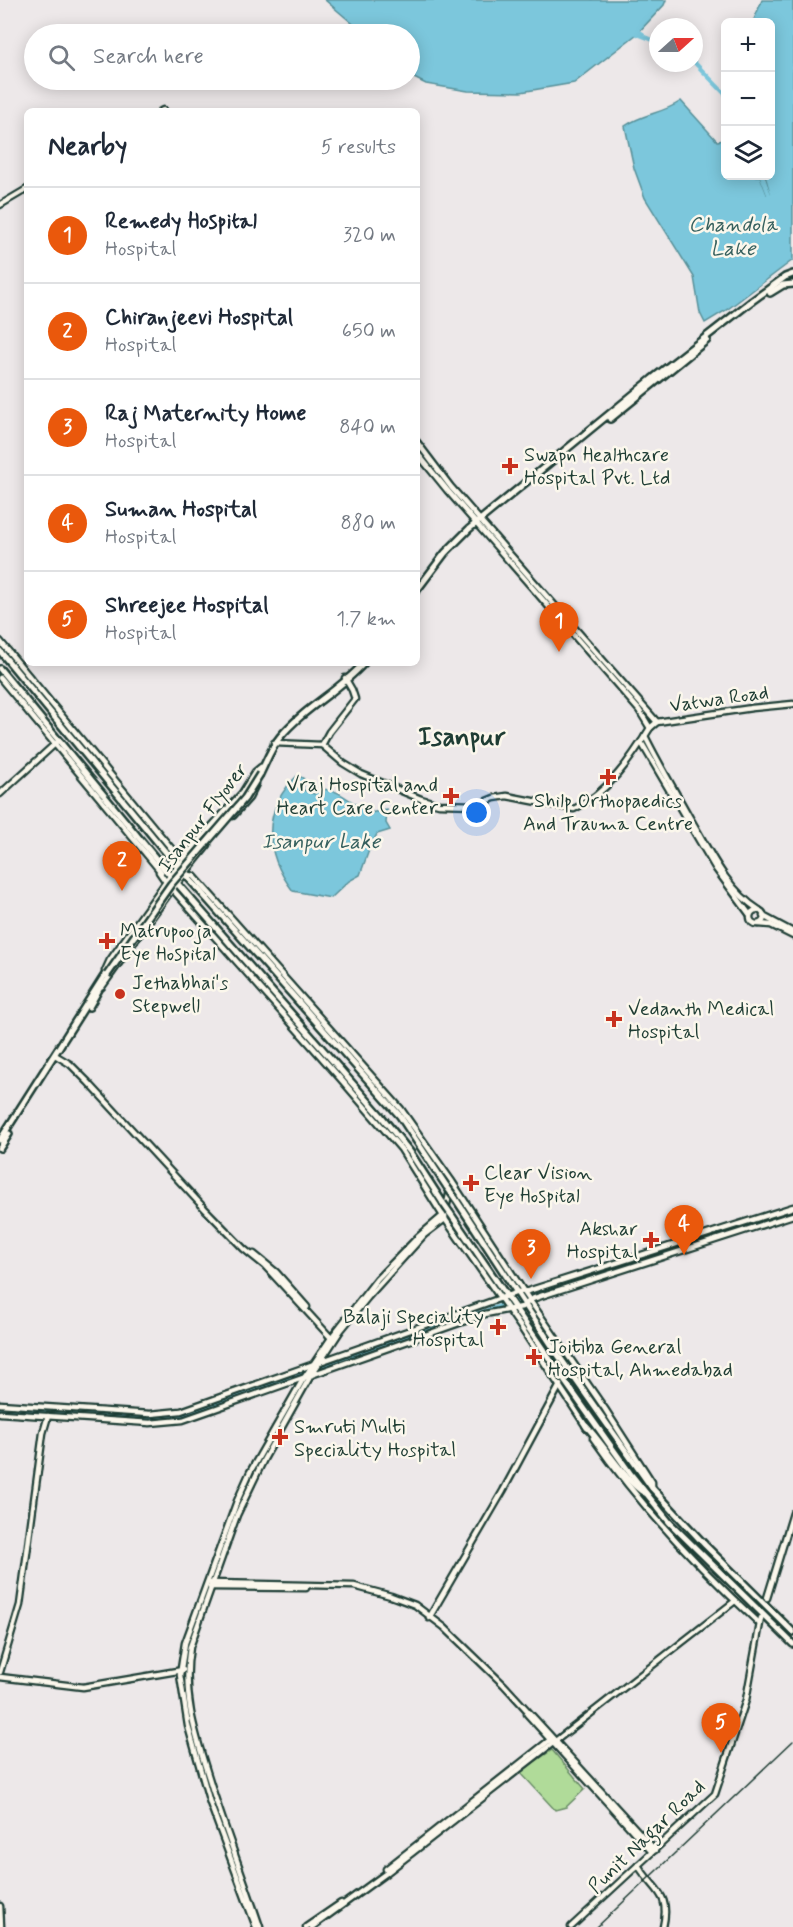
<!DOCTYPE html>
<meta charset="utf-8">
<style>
:root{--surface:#fff;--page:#f2f2f3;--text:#1f2937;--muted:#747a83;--line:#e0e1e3;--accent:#ea580c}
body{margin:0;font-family:Mynerve,sans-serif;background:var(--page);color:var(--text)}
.controls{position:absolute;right:18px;top:18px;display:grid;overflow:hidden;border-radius:9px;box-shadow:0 3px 15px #0003}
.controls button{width:54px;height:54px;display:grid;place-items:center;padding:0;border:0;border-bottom:2px solid var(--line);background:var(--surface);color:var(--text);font:30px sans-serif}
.compass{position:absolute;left:649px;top:18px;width:54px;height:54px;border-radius:50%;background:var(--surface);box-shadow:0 3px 15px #0003;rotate:69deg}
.you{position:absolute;left:477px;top:813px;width:21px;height:21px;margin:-15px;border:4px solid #fff;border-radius:50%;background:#1a73e8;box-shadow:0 0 0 9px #1a73e833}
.badge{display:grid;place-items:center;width:39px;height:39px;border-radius:50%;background:var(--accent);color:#fff;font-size:20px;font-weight:700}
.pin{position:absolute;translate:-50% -50px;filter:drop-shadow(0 2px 3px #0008)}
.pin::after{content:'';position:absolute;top:32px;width:21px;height:18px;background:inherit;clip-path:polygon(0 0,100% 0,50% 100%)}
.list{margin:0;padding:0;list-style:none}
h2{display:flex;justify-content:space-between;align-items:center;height:78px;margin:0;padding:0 24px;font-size:26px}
h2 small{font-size:20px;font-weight:400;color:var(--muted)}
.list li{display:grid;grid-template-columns:39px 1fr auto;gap:18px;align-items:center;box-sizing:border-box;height:96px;padding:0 24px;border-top:2px solid var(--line)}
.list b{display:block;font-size:22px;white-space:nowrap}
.list p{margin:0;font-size:20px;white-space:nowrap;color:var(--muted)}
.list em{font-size:20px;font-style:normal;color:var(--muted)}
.icon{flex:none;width:33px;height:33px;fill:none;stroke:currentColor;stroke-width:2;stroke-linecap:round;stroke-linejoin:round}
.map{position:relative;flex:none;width:793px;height:1927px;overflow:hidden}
.search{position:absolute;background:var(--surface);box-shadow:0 3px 15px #0003;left:24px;top:24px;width:396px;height:66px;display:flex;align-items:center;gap:15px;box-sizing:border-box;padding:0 21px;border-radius:33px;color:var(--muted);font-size:22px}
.panel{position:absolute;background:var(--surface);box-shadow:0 3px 15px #0003;left:24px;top:108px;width:396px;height:558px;border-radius:9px}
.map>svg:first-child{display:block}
</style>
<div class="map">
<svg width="793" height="1927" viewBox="0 0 793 1927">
<rect width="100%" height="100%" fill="#ede8e9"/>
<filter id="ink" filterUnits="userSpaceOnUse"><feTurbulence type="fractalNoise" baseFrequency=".0167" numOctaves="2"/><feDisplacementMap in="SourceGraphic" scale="12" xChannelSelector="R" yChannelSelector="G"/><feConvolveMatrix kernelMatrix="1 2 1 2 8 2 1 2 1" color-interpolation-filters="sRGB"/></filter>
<g filter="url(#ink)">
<path fill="#b0db99" stroke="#688c66" stroke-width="1.5" d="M552,1750L585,1789L566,1807L555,1810L520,1772Z"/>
<g fill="#7cc7dc" stroke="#579099" stroke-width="1.5">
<path d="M325,0H666L664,5L637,34L574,83L521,92L468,91L426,84L410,76V34H365Z"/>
<path d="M762,0H793V260L728,309L705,323L700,313L694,277L645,198L634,168L625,126C644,113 662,114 681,101L717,141L725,140L726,176H760L767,194L770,193L765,176H770V22H753Z"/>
<path d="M298,775L304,779L303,790L314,794C331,779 353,805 369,813L387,810L386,823L390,830L377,834L369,850L360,875L349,881L331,898L293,891C264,853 261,809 298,775Z"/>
</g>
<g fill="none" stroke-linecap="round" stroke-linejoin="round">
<g stroke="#7cc7dc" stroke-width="4">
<path d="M635,29L643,34H637L658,42"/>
<path d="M694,62L726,95"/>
<path d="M762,176L770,197"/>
<path d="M315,1369C473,1313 633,1262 793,1212"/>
<path d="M0,1408L142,1419L180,1417L308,1372"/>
</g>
<defs>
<g id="secondary">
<path d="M161,111L163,110"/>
<path d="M0,205L27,189"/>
<path d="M417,442L451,487L657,722"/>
<path d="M417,453L447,490L639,710L650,728"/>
<path d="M0,641L176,854L178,866"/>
<path d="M0,678L161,872"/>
<path d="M645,736C659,764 675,791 690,818C709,850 726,889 759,910"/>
<path d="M641,742L716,869L750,915"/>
<path d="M274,743L322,745L343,763L361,774L421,799L439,804L477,805L494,798L507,796L574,809C607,794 631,759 650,728L657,722L752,708L793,704"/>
<path d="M322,745L329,732L355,699L352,690L345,678"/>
<path d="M0,794L56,743"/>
<path d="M233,816L249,798L256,784"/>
<path d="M159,872L166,882L339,1077L401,1149L445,1219L522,1329L587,1428"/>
<path d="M185,874L194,876L401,1109L451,1180L524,1292L605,1409L652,1482V1488"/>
<circle cx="757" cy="917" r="7"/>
<path d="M763,916L793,932"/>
<path d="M759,924L771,925L793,936"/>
<path d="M105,971L110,960L170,876L200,839L242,793L255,772L261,767"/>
<path d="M102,987L170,892L208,845"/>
<path d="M55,1055L70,1064L88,1082L205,1209L244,1249L265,1266L332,1339"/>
<path d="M446,1209L450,1190"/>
<path d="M254,1254L276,1272L307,1307"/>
<path d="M0,1404L150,1414L181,1411L518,1292L528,1291L793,1207"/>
<path d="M0,1413L150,1423L183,1420L485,1314L522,1307L532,1299L544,1295L793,1215"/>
<path d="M593,1438C640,1506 698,1567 759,1623"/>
<path d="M210,1583L354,1586L391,1596L415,1605L444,1627L504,1685L655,1850"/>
<path d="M210,1587L306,1588"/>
<path d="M767,1598L793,1513"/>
<path d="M429,1618L503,1491L560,1385"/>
<path d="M0,1672L20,1605L43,1433L48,1416"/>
<path d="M0,1677L83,1687L183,1670"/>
<path d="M527,1714L652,1852"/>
<path d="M638,1865C654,1892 671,1892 663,1927"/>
<path d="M386,1869L551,1739"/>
<path d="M0,1906L1,1927"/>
<path d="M256,1927L210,1803L188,1726L180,1675L185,1643L237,1501L250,1472L302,1381L331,1338L377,1279L418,1237L445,1214V1219L424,1235L368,1297L341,1330L310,1377L264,1459L237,1515L190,1647C181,1699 198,1742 213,1791C228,1837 245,1882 260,1927"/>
<path d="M306,1927L341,1903"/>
<path d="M312,1927L385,1874L735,1601"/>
<path d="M571,1927L715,1794L746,1700L761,1618"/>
</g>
<g id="primary">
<path d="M770,293L783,285L793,284"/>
<path d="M610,419L707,340"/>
<path d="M417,590L445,553L469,529L652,379L752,301L785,277L793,274"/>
<path d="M0,651L168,855L400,1116L447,1187"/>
<path d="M0,669L162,866L381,1116L410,1152L443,1203"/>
<path d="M260,774C266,762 271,748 280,737C304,708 339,691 364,663"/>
<path d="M89,1007L102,984"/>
<path d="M0,1140L115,959"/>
<path d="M0,1148L9,1134"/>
<path d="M455,1198L556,1352L652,1488L705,1545L793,1632"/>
<path d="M450,1213L564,1380L630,1473L670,1523L793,1644"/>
<path d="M586,1426C602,1442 628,1485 645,1493"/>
</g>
</defs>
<use href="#secondary" stroke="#1f3d34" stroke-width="9"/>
<use href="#primary" stroke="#1f3d34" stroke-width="10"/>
<use href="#secondary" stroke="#fbf7ec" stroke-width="4.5"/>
<use href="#primary" stroke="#fbf7ec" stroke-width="5"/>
<path stroke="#1f3d34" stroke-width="1.5" d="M597,1927L793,1741"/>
<defs>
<g id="primary-bridge">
<path d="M107,975L171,884L245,798L260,774"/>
<path d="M447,1187L455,1198"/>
<path d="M443,1203L450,1213"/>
</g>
</defs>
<use href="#primary-bridge" stroke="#1f3d34" stroke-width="10" stroke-linecap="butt"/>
<use href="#primary-bridge" stroke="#fbf7ec" stroke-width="5"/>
</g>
</g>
<g fill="#c8321e" stroke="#fbf7ec" stroke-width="2">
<path d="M507 457h6v6h6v6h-6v6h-6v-6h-6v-6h6z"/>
<path d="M605 768h6v6h6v6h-6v6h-6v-6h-6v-6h6z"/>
<path d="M448 787h6v6h6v6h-6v6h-6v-6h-6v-6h6z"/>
<path d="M104 932h6v6h6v6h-6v6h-6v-6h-6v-6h6z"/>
<circle cx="120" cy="994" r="6"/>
<path d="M611 1010h6v6h6v6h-6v6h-6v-6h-6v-6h6z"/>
<path d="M468 1174h6v6h6v6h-6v6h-6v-6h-6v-6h6z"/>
<path d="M648 1231h6v6h6v6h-6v6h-6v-6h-6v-6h6z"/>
<path d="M495 1318h6v6h6v6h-6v6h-6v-6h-6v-6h6z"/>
<path d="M531 1348h6v6h6v6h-6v6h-6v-6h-6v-6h6z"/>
<path d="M277 1428h6v6h6v6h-6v6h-6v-6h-6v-6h6z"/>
</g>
<g text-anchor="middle" stroke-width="5" stroke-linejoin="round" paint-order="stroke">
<g font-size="20" fill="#1f3d34" stroke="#fbf7ec" text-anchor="start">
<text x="524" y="461">Swapn Healthcare<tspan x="524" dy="23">Hospital Pvt. Ltd</tspan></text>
<text x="438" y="791" text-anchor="end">Vraj Hospital and<tspan x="438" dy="23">Heart Care Center</tspan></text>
<text x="608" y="807" text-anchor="middle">Shilp Orthopaedics<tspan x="608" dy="23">And Trauma Centre</tspan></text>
<text x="120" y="937">Matrupooja<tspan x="120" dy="23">Eye Hospital</tspan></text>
<text x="132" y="989">Jethabhai's<tspan x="132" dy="23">Stepwell</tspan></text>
<text x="628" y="1015">Vedanth Medical<tspan x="628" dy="23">Hospital</tspan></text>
<text x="484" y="1179">Clear Vision<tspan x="484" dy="23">Eye Hospital</tspan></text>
<text x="638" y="1235" text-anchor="end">Akshar<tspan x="638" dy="23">Hospital</tspan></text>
<text x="484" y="1323" text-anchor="end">Balaji Speciality<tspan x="484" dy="23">Hospital</tspan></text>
<text x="548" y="1353">Joitiba General<tspan x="548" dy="23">Hospital, Ahmedabad</tspan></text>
<text x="294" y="1433">Smruti Multi<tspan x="294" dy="23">Speciality Hospital</tspan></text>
</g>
<g font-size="20" fill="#1f3d34" stroke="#fbf7ec">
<text transform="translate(719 698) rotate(-8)" y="7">Vatwa Road</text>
<text transform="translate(202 817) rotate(-52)" y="7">Isanpur Flyover</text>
<text transform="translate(646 1836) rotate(-44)" y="7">Punit Nagar Road</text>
</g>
<g font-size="21" font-style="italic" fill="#36605e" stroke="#fbf7ec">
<text x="733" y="231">Chandola<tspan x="733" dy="24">Lake</tspan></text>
<text x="321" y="848">Isanpur Lake</text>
</g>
<g font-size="26" font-weight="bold" fill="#1f3d34" stroke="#fbf7ec">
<text x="462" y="745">Isanpur</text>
</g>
</g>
</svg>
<div class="controls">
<button>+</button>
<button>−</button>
<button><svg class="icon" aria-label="layers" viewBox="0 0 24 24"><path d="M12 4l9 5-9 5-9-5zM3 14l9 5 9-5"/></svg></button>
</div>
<svg class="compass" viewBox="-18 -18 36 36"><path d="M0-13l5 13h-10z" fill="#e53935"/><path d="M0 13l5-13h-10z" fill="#747a83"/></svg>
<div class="you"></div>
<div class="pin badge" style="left:559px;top:652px">1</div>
<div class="pin badge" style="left:122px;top:891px">2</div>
<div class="pin badge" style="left:531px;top:1279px">3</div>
<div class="pin badge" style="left:684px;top:1255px">4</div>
<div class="pin badge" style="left:721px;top:1753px">5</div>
<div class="search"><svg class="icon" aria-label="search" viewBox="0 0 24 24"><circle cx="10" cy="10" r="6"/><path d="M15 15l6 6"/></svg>Search here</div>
<section class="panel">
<h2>Nearby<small>5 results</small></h2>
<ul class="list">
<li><span class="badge">1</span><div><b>Remedy Hospital</b><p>Hospital</p></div><em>320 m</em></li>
<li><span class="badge">2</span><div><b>Chiranjeevi Hospital</b><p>Hospital</p></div><em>650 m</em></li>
<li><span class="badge">3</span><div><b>Raj Maternity Home</b><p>Hospital</p></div><em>840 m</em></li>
<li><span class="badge">4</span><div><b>Suman Hospital</b><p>Hospital</p></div><em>880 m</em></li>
<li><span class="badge">5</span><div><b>Shreejee Hospital</b><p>Hospital</p></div><em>1.7 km</em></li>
</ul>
</section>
</div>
